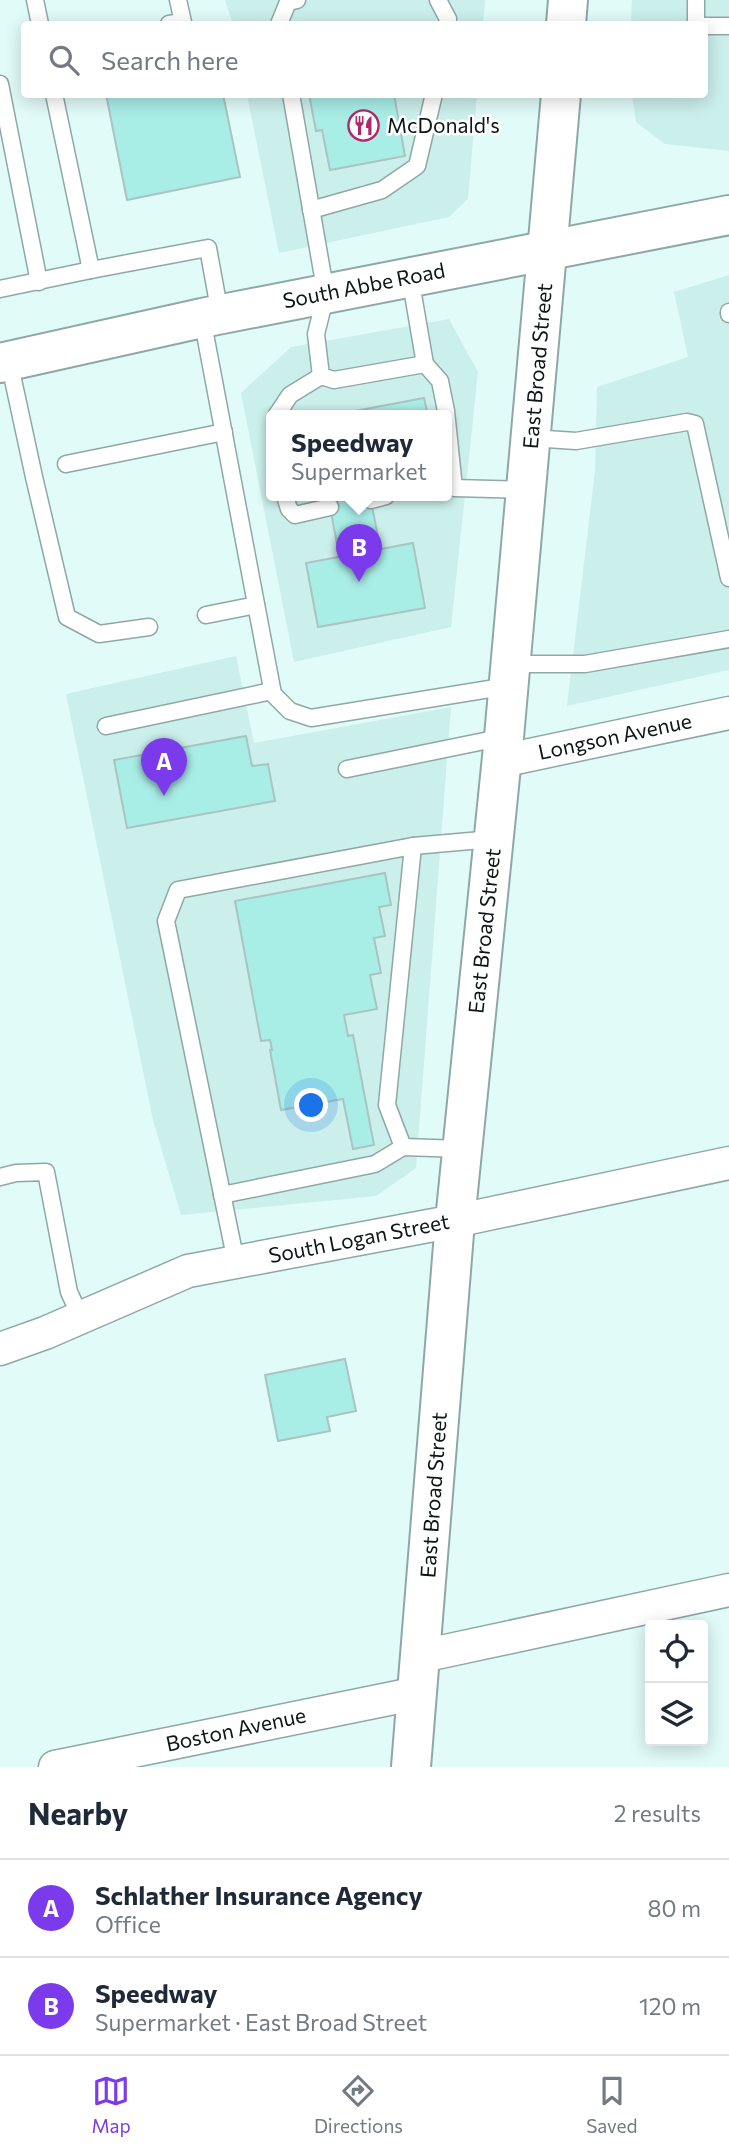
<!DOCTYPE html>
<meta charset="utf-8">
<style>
:root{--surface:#fff;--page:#f2f2f3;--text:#1f2937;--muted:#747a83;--line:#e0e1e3;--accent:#7c3aed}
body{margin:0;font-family:Commissioner,sans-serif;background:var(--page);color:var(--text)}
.controls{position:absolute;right:21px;bottom:21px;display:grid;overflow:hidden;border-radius:7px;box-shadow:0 4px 18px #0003}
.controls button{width:63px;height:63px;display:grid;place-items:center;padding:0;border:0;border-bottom:2px solid var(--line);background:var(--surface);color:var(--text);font:35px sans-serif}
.you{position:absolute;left:312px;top:1106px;width:24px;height:24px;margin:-18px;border:5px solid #fff;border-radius:50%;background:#1a73e8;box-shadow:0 0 0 10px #1a73e833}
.badge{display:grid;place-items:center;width:46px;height:46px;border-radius:50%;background:var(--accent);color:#fff;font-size:23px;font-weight:700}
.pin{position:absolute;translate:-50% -58px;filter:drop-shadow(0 2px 4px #0008)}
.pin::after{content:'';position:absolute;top:37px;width:24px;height:21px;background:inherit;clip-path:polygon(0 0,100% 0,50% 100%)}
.popup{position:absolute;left:266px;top:410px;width:186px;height:91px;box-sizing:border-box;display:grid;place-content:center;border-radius:7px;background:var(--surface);filter:drop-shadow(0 2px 5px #0005);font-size:23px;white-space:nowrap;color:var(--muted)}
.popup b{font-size:26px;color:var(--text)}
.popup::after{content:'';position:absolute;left:50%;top:100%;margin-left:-14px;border:14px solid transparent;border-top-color:var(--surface)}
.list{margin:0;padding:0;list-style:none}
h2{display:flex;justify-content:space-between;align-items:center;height:91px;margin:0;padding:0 28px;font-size:30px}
h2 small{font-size:23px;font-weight:400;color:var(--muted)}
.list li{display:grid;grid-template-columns:46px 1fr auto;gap:21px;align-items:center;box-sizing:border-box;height:98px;padding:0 28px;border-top:2px solid var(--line)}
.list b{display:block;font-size:26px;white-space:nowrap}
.list p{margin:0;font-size:23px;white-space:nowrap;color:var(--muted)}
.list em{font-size:23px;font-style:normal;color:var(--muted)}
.icon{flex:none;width:38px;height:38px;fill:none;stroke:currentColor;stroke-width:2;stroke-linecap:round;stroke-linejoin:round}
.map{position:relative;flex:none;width:729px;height:1767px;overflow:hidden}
.search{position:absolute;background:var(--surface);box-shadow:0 4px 18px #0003;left:21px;right:21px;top:21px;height:77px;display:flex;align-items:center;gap:18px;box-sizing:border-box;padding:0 24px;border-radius:7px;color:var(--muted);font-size:26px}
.sheet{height:287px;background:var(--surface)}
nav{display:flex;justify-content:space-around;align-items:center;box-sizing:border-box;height:98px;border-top:2px solid var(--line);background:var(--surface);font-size:19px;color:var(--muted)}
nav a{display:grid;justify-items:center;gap:4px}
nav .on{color:var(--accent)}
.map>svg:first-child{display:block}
</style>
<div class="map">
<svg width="729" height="1767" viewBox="0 0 729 1767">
<rect width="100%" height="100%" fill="#e1fbf9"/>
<g fill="#cbefeb" fill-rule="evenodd">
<path d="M225,0H485V2L483,24H233Z"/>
<path d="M632,0H729V151L665,144L636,122L632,95L704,94V24H631Z"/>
<path d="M247,95H477L468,199L449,217L279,253Z"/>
<path d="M729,275V670L567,706L595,471L597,387L688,357L674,292Z"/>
<path d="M449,319L478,372L451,627L294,662L241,393L291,347ZM272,416H446V496H272Z"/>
<path d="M236,656L254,743L451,707L416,1168L376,1196L181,1215L153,1120L66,694Z"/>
</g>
<g fill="#a9ede7" stroke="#aac4c1" stroke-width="2">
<path d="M106,94H223L240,177L127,200Z"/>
<path d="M309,94H394L405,156L330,170L322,130L316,131Z"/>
<path d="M424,398L428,416H329Z"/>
<path d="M328,496H370L381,552L340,560Z"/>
<path d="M413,543L425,608L318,627L306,563Z"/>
<path d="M246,736L252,766L268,764L275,801L127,828L114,760Z"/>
<path d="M385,873L391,905L379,907L385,936L374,938L381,973L370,975L377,1009L344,1015L348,1036L353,1035L374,1145L353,1149L343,1099L281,1110L270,1050H272L270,1040L261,1041L235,901Z"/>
<path d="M345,1359L356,1411L327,1417L330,1431L278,1441L265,1375Z"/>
</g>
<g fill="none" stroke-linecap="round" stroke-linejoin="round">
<defs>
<g id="service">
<path d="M35,0L40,24"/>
<path d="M438,0L448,19L447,24"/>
<path d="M696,0V24"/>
<path d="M169,24L183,22L178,0"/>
<path d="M279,24L288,2L297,0"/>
<path d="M704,26H729"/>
<path d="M0,84L39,282"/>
<path d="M54,94L91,270L208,248L220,314"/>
<path d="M291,94L326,294L316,334L321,376L334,380L425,364L440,381L446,411L454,488L526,490"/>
<path d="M311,210L382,190L417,166L434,94"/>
<path d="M410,277L425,364"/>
<path d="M0,289L91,270"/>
<path d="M729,312V314"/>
<path d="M202,318L273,694L290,711L311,718L508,686"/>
<path d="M9,361L34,477L67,617L99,634L149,627"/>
<path d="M276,416L290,395L321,376"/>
<path d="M531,438L576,441L687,422L695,424L729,578"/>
<path d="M66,464L224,432"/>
<path d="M285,496L289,509L295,515L330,507"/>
<path d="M371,500L386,496"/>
<path d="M206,615L256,605"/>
<path d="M510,664H585L729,639"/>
<path d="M106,726L272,691"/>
<path d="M347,769L504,737"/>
<path d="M403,1147L387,1105L413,846"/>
<path d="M0,1177L16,1173L46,1172L69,1292L81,1318"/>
<path d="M222,1195L375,1164L403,1147L462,1149"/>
<path d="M236,1262L166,921L178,890L413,846L493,839"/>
</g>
<g id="minor">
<path d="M501,761L729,713"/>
<path d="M0,1349L45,1333L188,1271L455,1221L729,1163"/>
<path d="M422,1656L729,1590"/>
<path d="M55,1767L418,1693"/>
</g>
<g id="tertiary">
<path d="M566,24L568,0"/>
<path d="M0,363L202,318L729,215"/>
<path d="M411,1767L455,1221L504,737L561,94"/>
</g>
</defs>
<use href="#service" stroke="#8fa8a5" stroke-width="19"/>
<use href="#minor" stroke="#8fa8a5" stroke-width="35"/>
<use href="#tertiary" stroke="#8fa8a5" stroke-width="42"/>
<use href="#service" stroke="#fff" stroke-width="16"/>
<use href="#minor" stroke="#fff" stroke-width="32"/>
<use href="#tertiary" stroke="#fff" stroke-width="38"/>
</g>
<defs>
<symbol id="restaurant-ring" viewBox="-11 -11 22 22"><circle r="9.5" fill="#fff" stroke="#af276a" stroke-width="1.5"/><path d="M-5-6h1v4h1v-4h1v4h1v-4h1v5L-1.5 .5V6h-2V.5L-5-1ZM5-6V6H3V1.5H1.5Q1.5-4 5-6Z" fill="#af276a"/></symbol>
</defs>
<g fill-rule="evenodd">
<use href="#restaurant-ring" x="346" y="108" width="35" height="35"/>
</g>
<g text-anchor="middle" stroke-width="5" stroke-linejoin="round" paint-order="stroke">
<g font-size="21" fill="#0c1615" stroke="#fff" text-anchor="start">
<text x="387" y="133">McDonald's</text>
</g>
<g font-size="21" fill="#0c1615" stroke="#fff">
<text transform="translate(364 286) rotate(-11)" y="7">South Abbe Road</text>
<text transform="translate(538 366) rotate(-85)" y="7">East Broad Street</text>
<text transform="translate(615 737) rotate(-12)" y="7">Longson Avenue</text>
<text transform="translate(485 931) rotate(-84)" y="7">East Broad Street</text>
<text transform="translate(359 1239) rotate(-11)" y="7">South Logan Street</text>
<text transform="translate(434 1495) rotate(-86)" y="7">East Broad Street</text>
<text transform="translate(236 1730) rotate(-12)" y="7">Boston Avenue</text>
</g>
</g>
</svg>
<div class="controls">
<button><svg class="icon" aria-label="locate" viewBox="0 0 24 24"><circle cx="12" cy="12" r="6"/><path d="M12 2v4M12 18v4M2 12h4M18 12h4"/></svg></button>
<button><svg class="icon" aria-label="layers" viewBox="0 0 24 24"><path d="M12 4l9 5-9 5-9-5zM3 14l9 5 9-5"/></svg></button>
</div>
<div class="you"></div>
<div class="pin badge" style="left:164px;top:796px">A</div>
<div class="pin badge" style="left:359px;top:582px">B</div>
<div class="popup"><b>Speedway</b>Supermarket</div>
<div class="search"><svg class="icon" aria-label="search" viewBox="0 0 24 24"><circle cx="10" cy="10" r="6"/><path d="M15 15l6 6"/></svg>Search here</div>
</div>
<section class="sheet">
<h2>Nearby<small>2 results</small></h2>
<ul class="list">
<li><span class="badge">A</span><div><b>Schlather Insurance Agency</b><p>Office</p></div><em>80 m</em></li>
<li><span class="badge">B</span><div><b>Speedway</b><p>Supermarket · East Broad Street</p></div><em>120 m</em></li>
</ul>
</section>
<nav>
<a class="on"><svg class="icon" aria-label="map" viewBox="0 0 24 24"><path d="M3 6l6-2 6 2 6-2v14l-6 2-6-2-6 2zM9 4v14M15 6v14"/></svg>Map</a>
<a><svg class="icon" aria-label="directions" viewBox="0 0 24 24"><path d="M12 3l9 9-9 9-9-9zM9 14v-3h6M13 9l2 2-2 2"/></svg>Directions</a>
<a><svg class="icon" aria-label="saved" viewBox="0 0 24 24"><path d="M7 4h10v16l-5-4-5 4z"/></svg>Saved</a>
</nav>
